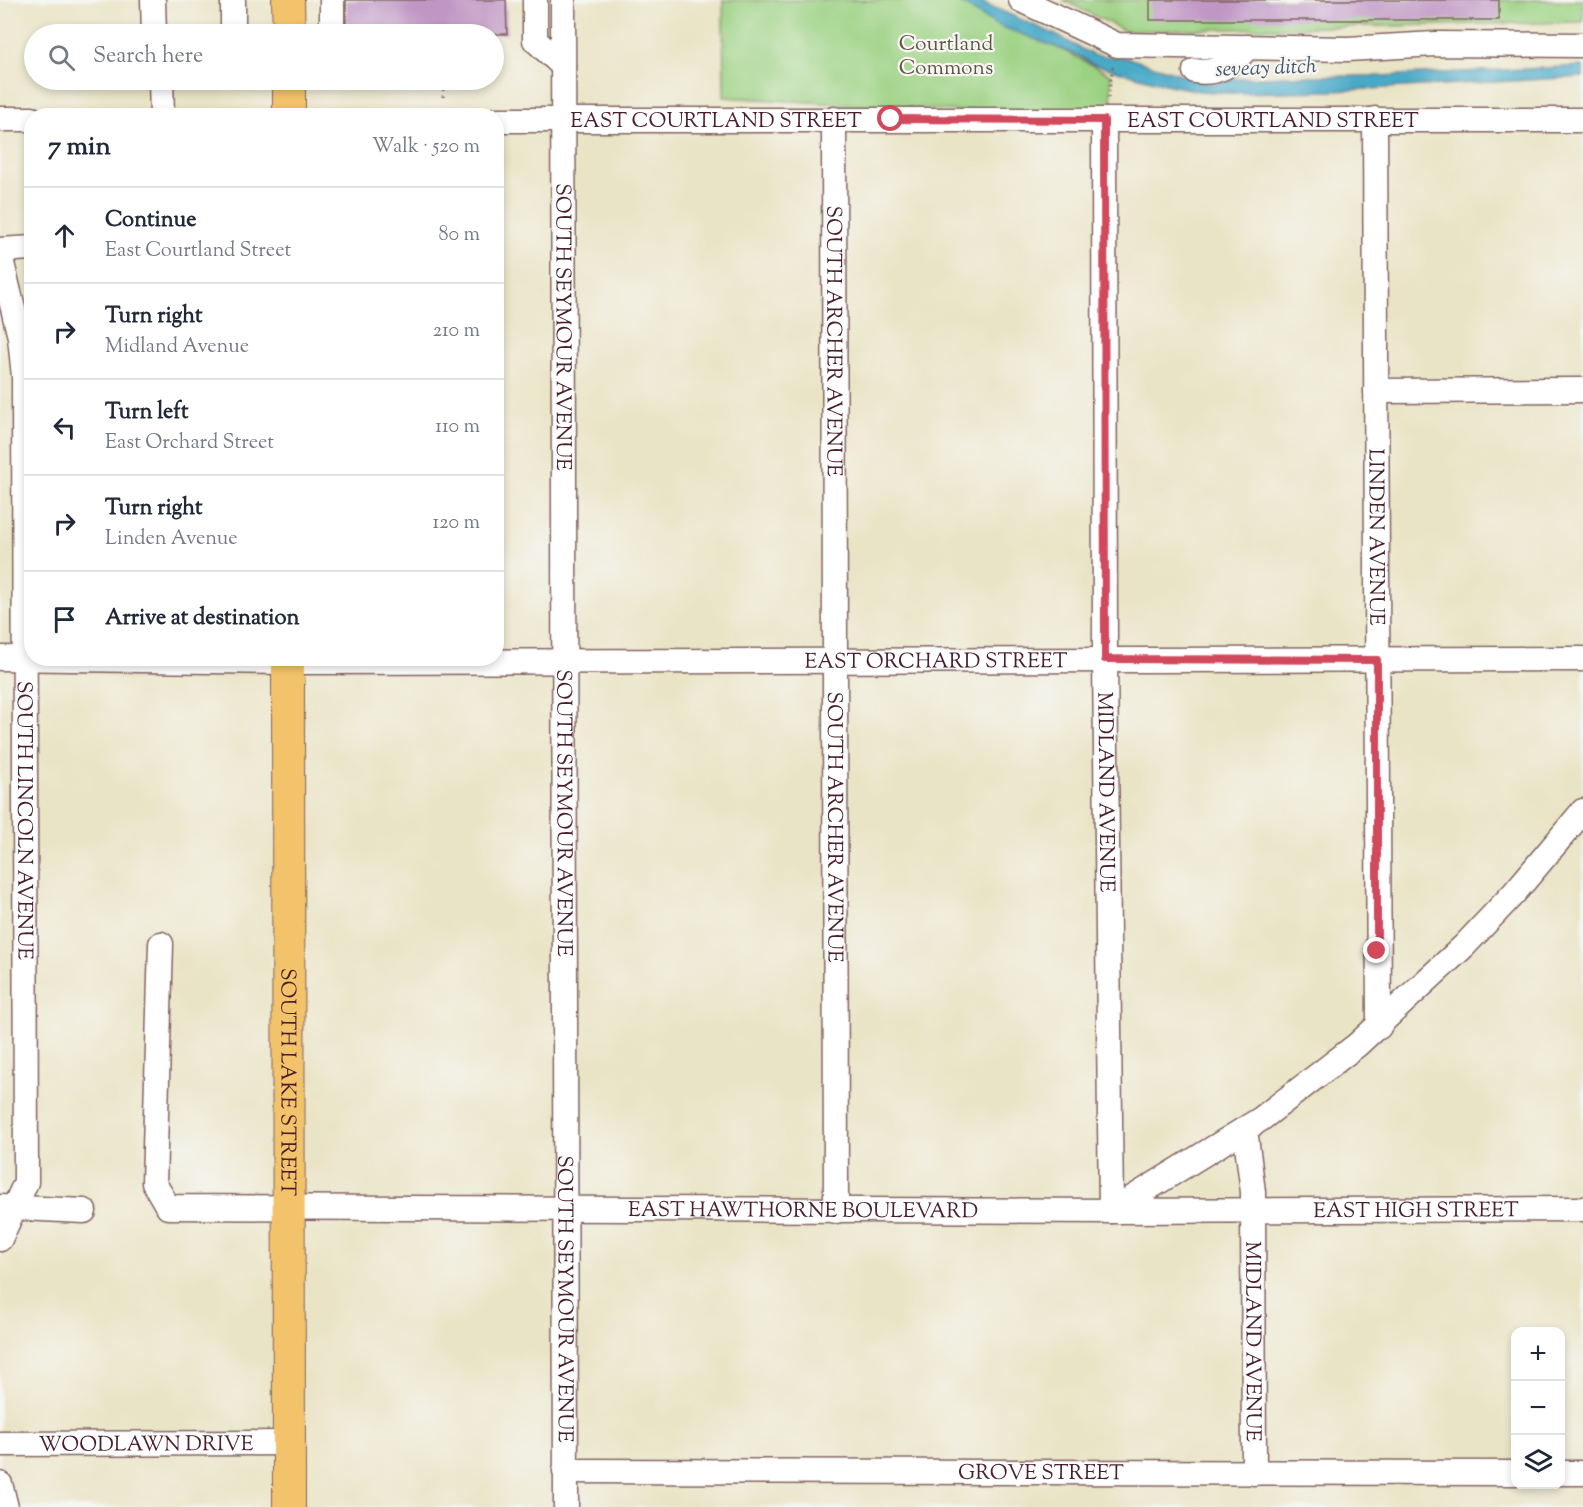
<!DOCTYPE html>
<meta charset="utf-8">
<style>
:root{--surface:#fff;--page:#f2f2f3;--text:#1f2937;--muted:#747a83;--line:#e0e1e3}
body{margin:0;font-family:"Sorts Mill Goudy",serif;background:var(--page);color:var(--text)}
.controls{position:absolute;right:18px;bottom:18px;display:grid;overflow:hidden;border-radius:12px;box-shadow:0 3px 9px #0003}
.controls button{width:54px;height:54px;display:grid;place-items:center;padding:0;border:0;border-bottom:2px solid var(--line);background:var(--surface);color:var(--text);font:30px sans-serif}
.stop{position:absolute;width:18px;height:18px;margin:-14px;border:4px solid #d1495b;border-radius:50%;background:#fff}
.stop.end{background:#d1495b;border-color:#fff;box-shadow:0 2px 6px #0008}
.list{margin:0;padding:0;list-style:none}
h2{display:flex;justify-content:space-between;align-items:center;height:78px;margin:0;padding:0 24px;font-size:26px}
h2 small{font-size:20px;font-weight:400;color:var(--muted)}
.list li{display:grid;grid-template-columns:39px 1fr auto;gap:18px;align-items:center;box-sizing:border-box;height:96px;padding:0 24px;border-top:2px solid var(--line)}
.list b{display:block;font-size:22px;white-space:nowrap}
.list p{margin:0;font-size:20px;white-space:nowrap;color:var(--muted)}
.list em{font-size:20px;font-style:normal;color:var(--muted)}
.icon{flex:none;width:33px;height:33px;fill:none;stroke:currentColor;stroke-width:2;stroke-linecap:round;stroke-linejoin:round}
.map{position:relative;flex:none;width:1583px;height:1507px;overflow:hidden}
.search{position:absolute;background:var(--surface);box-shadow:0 3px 9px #0003;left:24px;top:24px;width:480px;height:66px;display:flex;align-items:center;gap:15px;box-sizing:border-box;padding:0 21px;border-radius:33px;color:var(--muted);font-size:22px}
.panel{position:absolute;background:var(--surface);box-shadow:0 3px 9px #0003;left:24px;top:108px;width:480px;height:558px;border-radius:24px}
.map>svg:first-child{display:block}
</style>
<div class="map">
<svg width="1583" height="1507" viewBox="0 0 1583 1507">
<rect width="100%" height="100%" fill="#f6f6f2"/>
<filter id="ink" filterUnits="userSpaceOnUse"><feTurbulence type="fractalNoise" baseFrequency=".0167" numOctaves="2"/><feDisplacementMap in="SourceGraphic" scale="12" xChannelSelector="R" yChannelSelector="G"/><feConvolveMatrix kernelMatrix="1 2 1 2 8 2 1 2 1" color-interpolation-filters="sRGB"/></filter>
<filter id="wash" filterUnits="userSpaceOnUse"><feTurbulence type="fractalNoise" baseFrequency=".008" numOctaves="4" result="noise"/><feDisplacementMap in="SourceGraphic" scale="24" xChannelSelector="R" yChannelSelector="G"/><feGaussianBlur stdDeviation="1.35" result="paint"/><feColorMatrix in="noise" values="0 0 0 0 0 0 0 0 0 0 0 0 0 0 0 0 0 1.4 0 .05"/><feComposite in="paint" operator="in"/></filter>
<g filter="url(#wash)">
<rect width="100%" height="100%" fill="#eae4c6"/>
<g fill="#9bd182" stroke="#727856" stroke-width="1.5">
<path d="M723,0H966L1111,75L1112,120L724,97Z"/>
<path d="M1063,0H1583V22L1125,31Z"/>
</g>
<path fill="#49aac8" stroke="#4a647a" stroke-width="1.5" d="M956,0H977L1054,34L1093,55L1128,58L1213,84L1231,79L1282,76H1381L1583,66V77L1332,91L1231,93L1199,91L1169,85L1092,64L1079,56L995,24Z"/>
<g id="blocks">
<g fill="#c096c5">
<path d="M346,0H506L507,34H346Z"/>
<rect x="1150" y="0" width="349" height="20"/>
</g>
</g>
</g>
<g filter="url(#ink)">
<use href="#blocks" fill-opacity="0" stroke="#826461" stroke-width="1.5"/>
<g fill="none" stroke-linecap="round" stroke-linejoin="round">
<defs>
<g id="minor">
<path d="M153,0L154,34"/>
<path d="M233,0V34"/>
<path d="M332,0V34"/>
<path d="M535,0V40L563,66"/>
<path id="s1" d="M563,0L566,1507"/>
<path d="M1021,0L1117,45L1347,49L1435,44L1583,45"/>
<path d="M1195,71C1216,75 1235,64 1247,47"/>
<path d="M161,80L162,116"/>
<path d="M0,119H32"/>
<path id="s2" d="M834,119L836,1211"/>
<path id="s3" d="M1375,119L1379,1027"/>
<path id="s4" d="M496,120H1583"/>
<path id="s5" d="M1104,120L1105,659L1111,1211L1583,1209"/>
<path d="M0,250L32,248"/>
<path id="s6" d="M0,255L20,337L24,377L26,1182L0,1239"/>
<path d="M1376,391L1583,390"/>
<path id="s7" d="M0,658L288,662L1583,659"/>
<path id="s8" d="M161,944L154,1183L168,1207L1111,1211L1261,1119L1357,1045L1464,946L1515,892L1583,811"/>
<path id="s9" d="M1245,1129L1253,1192L1254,1473"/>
<path d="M0,1207L84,1211"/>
<path id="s10" d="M0,1444L290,1443"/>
<path id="s11" d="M565,1471L1516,1473"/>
<path d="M1560,1473H1583"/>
<path d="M0,1484L6,1507"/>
</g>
<g id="major">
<path d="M288,0L289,34"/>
<path d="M289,80V116"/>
<path id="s12" d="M288,658L289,1507"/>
</g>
</defs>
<use href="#minor" stroke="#826461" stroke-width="27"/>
<use href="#major" stroke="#826461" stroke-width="34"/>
<g stroke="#826461" stroke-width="3" stroke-dasharray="1.5 4.5" stroke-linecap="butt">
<path d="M443,97V80"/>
<path d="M1108,98L1113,64"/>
</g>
<use href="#minor" stroke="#fff" stroke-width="24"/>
<use href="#major" stroke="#f2c36a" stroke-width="32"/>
</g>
</g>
<g fill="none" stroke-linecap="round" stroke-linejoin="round" filter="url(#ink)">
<path stroke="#d1495b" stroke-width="8" d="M891,119L1104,120L1105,659L1377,660V951"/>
</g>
<g text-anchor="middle" stroke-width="4.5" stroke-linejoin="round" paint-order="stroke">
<g font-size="21" fill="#625445" stroke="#f6f6f2">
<text x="946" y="50">Courtland<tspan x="946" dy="24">Commons</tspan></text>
</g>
<g font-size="21" fill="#4a1f2b" stroke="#f6f6f2">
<text dy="7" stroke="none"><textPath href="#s4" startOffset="220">EAST COURTLAND STREET</textPath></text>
<text dy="7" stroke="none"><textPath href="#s4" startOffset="777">EAST COURTLAND STREET</textPath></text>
<text dy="7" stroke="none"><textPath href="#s1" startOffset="327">SOUTH SEYMOUR AVENUE</textPath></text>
<text dy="7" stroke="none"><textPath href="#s2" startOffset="222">SOUTH ARCHER AVENUE</textPath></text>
<text dy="7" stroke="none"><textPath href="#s3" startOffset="418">LINDEN AVENUE</textPath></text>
<text dy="7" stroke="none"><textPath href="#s7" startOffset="936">EAST ORCHARD STREET</textPath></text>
<text dy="7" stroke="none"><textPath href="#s5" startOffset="672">MIDLAND AVENUE</textPath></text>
<text dy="7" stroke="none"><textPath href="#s1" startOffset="813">SOUTH SEYMOUR AVENUE</textPath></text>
<text dy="7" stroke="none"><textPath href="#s6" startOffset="568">SOUTH LINCOLN AVENUE</textPath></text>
<text dy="7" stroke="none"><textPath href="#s2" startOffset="708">SOUTH ARCHER AVENUE</textPath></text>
<text dy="7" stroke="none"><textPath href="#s12" startOffset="424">SOUTH LAKE STREET</textPath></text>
<text dy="7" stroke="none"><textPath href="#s8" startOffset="902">EAST HAWTHORNE BOULEVARD</textPath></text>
<text dy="7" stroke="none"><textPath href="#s5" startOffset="1396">EAST HIGH STREET</textPath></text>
<text dy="7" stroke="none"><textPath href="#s1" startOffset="1299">SOUTH SEYMOUR AVENUE</textPath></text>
<text dy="7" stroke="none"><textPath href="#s9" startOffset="213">MIDLAND AVENUE</textPath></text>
<text dy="7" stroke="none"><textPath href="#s10" startOffset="146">WOODLAWN DRIVE</textPath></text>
<text dy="7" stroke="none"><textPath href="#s11" startOffset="476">GROVE STREET</textPath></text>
</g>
<g font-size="22" font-style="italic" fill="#4a576a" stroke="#f6f6f2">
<text transform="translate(1266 66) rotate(-2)" y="8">seveay ditch</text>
</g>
</g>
</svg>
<div class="controls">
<button>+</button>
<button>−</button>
<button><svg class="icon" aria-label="layers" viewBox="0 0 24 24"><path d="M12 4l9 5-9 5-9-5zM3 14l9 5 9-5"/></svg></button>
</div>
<div class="stop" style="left:891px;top:119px"></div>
<div class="stop end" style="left:1377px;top:951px"></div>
<div class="search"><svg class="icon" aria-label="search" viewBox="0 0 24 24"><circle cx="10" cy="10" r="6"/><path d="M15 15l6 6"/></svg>Search here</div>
<section class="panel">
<h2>7 min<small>Walk · 520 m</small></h2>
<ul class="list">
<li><svg class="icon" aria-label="ahead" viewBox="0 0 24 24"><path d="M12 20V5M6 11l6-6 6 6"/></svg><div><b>Continue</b><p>East Courtland Street</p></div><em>80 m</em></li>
<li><svg class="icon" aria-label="right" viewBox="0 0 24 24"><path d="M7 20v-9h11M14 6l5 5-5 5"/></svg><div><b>Turn right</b><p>Midland Avenue</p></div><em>210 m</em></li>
<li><svg class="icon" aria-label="left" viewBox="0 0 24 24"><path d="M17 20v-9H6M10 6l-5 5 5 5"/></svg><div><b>Turn left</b><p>East Orchard Street</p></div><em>110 m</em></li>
<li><svg class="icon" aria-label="right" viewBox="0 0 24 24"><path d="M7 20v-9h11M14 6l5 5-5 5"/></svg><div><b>Turn right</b><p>Linden Avenue</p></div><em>120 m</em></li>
<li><svg class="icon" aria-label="arrive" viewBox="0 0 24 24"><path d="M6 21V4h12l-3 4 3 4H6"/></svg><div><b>Arrive at destination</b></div></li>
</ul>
</section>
</div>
